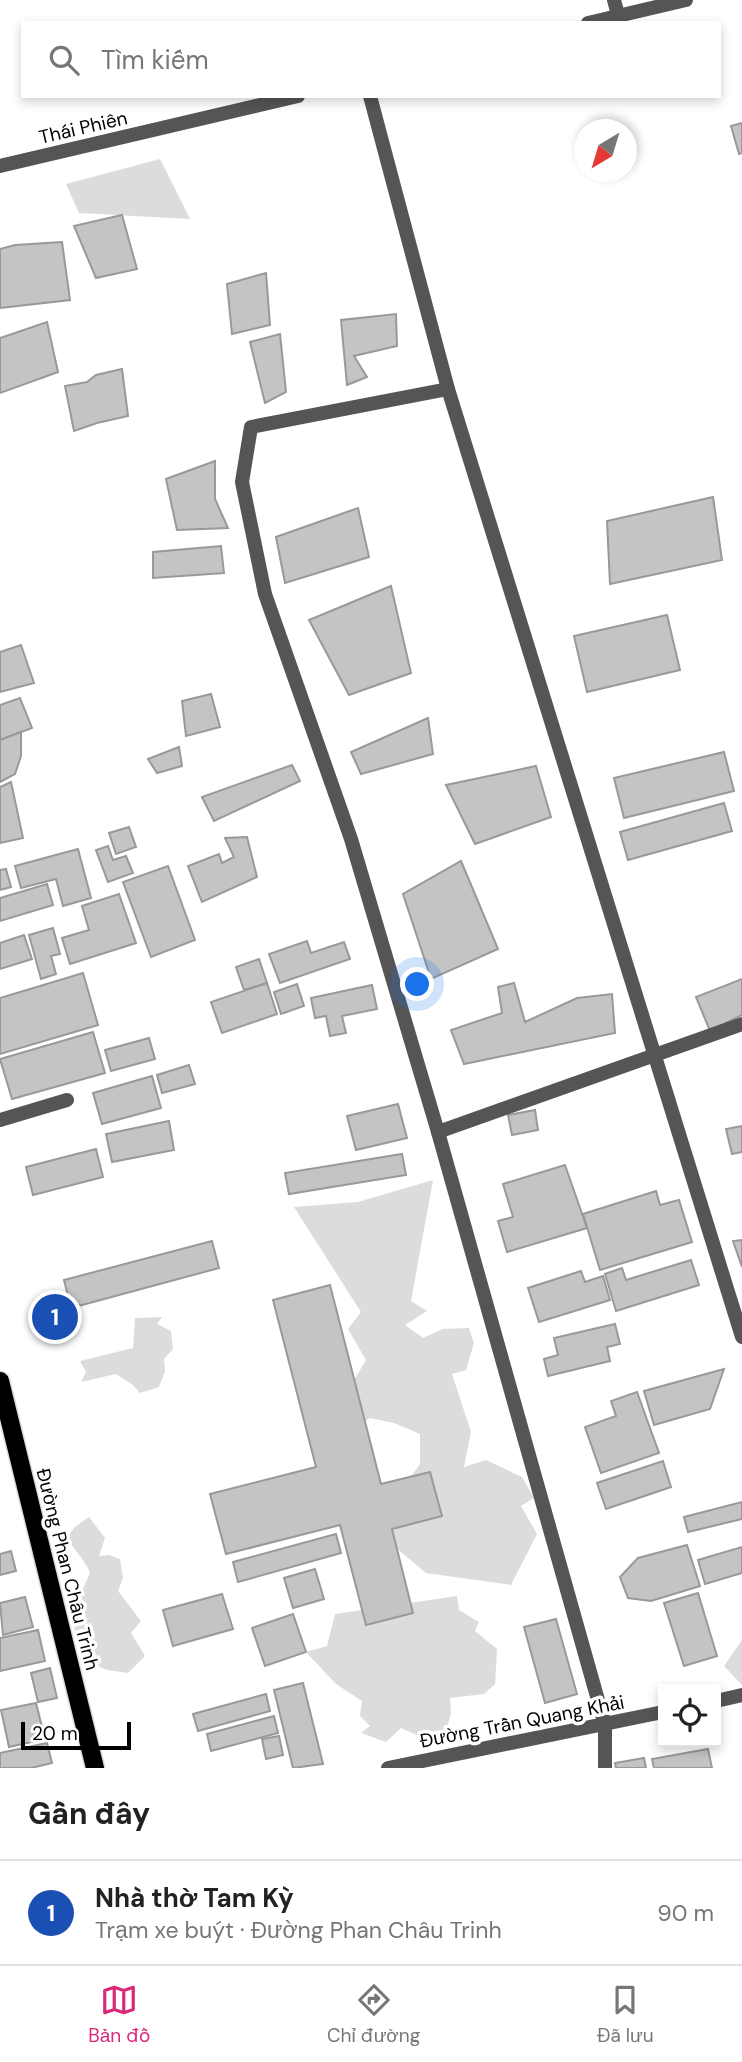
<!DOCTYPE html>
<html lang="vi">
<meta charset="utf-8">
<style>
:root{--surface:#fff;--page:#f2f2f2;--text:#222;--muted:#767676;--line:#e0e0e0;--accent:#db2777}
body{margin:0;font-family:"DM Sans",sans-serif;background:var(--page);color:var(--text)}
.controls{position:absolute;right:21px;bottom:21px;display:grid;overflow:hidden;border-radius:0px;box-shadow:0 4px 10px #0003}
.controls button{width:63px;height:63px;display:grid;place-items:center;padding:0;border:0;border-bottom:2px solid var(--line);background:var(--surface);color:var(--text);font:35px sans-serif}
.compass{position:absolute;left:574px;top:119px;width:63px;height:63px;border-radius:50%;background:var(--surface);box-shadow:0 4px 10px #0003;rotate:218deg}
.scale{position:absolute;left:21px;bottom:18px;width:110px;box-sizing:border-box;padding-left:7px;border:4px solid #000;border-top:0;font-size:19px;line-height:24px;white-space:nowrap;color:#000;-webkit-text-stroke:5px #fff;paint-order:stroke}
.you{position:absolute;left:418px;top:985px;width:24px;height:24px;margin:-18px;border:5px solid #fff;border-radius:50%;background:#1a73e8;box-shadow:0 0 0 10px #1a73e833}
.badge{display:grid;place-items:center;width:46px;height:46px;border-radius:50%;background:var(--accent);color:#fff;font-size:23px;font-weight:700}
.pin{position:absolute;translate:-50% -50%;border:4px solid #fff;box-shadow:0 2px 7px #0006}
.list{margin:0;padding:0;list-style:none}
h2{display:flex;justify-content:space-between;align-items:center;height:91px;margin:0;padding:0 28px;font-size:30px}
h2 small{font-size:23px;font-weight:400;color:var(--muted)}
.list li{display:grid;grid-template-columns:46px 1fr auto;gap:21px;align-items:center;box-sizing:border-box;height:105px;padding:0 28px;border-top:2px solid var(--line)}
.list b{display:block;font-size:26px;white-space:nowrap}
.list p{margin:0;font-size:23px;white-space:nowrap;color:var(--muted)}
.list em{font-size:23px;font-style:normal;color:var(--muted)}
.icon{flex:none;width:38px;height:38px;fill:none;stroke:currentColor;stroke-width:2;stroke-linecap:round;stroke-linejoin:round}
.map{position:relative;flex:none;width:742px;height:1768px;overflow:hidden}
.search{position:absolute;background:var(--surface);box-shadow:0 4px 10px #0003;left:21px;right:21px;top:21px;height:77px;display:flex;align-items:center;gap:18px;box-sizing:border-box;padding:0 24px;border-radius:0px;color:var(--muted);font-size:26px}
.sheet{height:196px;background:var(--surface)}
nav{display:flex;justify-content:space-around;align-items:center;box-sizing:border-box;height:98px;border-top:2px solid var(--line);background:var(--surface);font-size:19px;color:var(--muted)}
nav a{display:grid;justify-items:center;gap:4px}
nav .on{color:var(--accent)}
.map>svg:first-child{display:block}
</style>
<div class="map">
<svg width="742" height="1768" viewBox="0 0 742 1768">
<rect width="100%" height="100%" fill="#fff"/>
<g fill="#dcdcdc">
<path d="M160,159L190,219L79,213L66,184Z"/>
<path d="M433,1180L411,1301L427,1311L405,1325L423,1338L443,1329L469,1328L474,1343L466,1370L452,1374L471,1432L464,1467L486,1460L522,1477L534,1498L521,1506L537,1534L511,1585L426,1573L370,1526L359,1508L413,1474L420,1464V1434L394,1423L370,1418L346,1433L350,1387L366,1360L348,1329L361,1312L294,1207L358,1202Z"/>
<path d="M162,1317L157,1324L171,1331L173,1349L164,1359L165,1371L159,1387L140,1393L133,1385L116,1374L81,1382L86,1372L80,1361L133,1348L135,1318Z"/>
<path d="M89,1517L105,1538L99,1556L109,1555L120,1559L123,1578L118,1591L141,1621L131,1633L145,1656L128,1673L107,1670L86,1661V1646C60,1621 79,1600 90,1573C85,1559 74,1551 67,1537L75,1527Z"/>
<path d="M457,1596L459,1610L479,1622L475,1631L497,1649L495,1684L484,1694L450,1698L451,1714L446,1731L430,1741L401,1728L386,1742L361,1733L370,1726L360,1716L362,1701L336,1684L306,1652L327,1646L335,1614Z"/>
<path d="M742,1640V1685L724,1666Z"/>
</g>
<g fill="#c4c4c4" stroke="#999" stroke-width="2">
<path d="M742,123V153L739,154L731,126Z"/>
<path d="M122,215L137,269L96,278L74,226Z"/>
<path d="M62,242L70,300L0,308V249L15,245Z"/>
<path d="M266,273L270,325L232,334L227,284Z"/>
<path d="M396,314L397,346L354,356L367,377L347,385L341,320Z"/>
<path d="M47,322L58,372L0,393V338Z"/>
<path d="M280,334L286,392L265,403L250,342Z"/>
<path d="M122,369L128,416L97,423L74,431L65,386L87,382L96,375Z"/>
<path d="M215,461V499L228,528L177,530L166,479Z"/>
<path d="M713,497L722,560L610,584L607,521Z"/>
<path d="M358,508L369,557L285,583L276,537Z"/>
<path d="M221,546L224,573L153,578V552Z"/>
<path d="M391,586L411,673L349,695L309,620Z"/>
<path d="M667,615L680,670L587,692L574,636Z"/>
<path d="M21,645L34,683L0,692V652Z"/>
<path d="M211,694L220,727L186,736L182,701Z"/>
<path d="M20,698L32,728L0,740V705Z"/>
<path d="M428,718L433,754L361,774L351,752Z"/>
<path d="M21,732V756L15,774L0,782V740Z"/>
<path d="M179,747L182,766L157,773L148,759Z"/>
<path d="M724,752L734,791L624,818L614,778Z"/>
<path d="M292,765L300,781L214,821L202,797Z"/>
<path d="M536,766L551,817L475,844L446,785Z"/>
<path d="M11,782L23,838L0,843V787Z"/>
<path d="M724,803L732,831L628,860L620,832Z"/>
<path d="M129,827L136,847L116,854L109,833Z"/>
<path d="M247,837L257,877L202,902L188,866L219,854L222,863L234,857L225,838Z"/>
<path d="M108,846L113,860L126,856L133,873L108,882L96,850Z"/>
<path d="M78,849L91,898L63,906L56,879L21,888L15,866Z"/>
<path d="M461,861L498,949L431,979L403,894Z"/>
<path d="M168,866L195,940L151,957L123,882Z"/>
<path d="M6,869L11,887L0,890V870Z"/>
<path d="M47,884L53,905L0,921V898Z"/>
<path d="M119,894L136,943L70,964L62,938L89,930L82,906Z"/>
<path d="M53,928L60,954L51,956L56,974L41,979L29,935Z"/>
<path d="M24,935L32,959L0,969V943Z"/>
<path d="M307,941L311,953L344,942L350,959L280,983L269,954Z"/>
<path d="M259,959L267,983L244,990L236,967Z"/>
<path d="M83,973L98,1025L0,1054V998Z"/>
<path d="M742,979V1015L710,1031L696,997Z"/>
<path d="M267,983L277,1014L222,1033L211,1002Z"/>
<path d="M514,983L525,1022L577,998L612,994L615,1033L464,1064L451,1030L502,1013L498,987Z"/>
<path d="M297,984L304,1006L281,1014L274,992Z"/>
<path d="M372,985L377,1009L342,1016L346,1033L330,1036L326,1016L315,1018L311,998Z"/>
<path d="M93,1032L105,1073L12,1099L0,1059Z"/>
<path d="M149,1038L155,1059L111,1071L105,1050Z"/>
<path d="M189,1065L195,1084L162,1093L157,1075Z"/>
<path d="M152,1076L161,1108L102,1124L93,1093Z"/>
<path d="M398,1104L407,1138L356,1150L347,1116Z"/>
<path d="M535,1110L538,1130L512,1135L508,1115Z"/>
<path d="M169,1121L174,1150L112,1162L106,1134Z"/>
<path d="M742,1126V1152L732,1154L726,1129Z"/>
<path d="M96,1149L103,1177L33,1195L26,1167Z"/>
<path d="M402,1154L406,1175L289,1194L285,1173Z"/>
<path d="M565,1165L587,1228L507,1252L498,1221L513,1217L503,1184Z"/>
<path d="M656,1191L660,1205L679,1200L692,1242L600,1270L583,1214Z"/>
<path d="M742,1240V1267L733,1241Z"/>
<path d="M212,1241L219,1268L71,1308L64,1280Z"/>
<path d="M691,1260L699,1285L616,1311L605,1274L622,1268L626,1280Z"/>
<path d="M581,1271L585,1282L603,1276L610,1300L539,1322L528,1288Z"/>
<path d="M330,1285L381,1484L430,1472L442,1516L392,1529L413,1613L366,1625L340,1525L226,1554L210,1494L316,1467L273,1300Z"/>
<path d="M615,1324L620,1344L607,1347L610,1361L548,1376L544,1359L558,1355L554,1338Z"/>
<path d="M724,1369L710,1409L654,1425L644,1391Z"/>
<path d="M637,1392L659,1453L601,1473L585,1427L616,1416L611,1401Z"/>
<path d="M663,1461L671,1487L606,1509L597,1483Z"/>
<path d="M742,1502V1519L688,1532L684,1517Z"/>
<path d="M336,1534L341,1553L238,1582L233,1562Z"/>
<path d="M687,1545L700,1586L651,1601L628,1598L620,1577L638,1558Z"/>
<path d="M742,1547V1573L705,1584L698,1560Z"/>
<path d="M11,1551L16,1571L0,1575V1554Z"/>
<path d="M315,1569L324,1599L293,1608L284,1578Z"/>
<path d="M698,1593L717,1656L684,1666L664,1603Z"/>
<path d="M222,1594L233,1629L173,1646L163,1610Z"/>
<path d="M25,1597L33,1627L3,1635L0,1603Z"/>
<path d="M293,1614L306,1652L265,1666L252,1628Z"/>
<path d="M556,1619L577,1694L545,1703L524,1627Z"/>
<path d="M38,1630L45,1661L0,1671V1638Z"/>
<path d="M50,1668L57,1698L38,1702L31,1673Z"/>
<path d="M303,1683L323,1764L293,1768L274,1690Z"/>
<path d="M266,1694L270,1711L198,1731L193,1714Z"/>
<path d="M36,1703L45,1739L9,1747L1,1710Z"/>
<path d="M274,1716L278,1733L211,1751L207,1734Z"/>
<path d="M279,1736L283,1755L266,1759L262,1739Z"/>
<path d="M47,1743L52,1763L31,1768H0V1753Z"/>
<path d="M708,1749L712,1768H654L652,1759Z"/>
<path d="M644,1758L646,1768H616L615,1763Z"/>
</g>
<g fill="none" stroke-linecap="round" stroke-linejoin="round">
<defs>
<path id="primary" d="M0,1381L95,1768"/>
</defs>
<use href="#primary" stroke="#dbdbdb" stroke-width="21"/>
<g stroke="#555" stroke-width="14">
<path d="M614,0L618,15"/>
<path d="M588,23L686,0"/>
<path d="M370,96L448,389L742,1337"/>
<path d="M0,166L298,96"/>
<path d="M448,389L251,427L242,482L265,594L351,839L438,1132L605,1725V1768"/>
<path d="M0,1120L67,1100"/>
<path d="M438,1132L742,1024"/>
<path d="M716,1701L742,1695"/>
<path d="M388,1768L663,1712"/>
</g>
<use href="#primary" stroke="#000" stroke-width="18"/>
</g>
<g text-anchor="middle" stroke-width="7" stroke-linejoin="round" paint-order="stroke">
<g font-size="19" fill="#000" stroke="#fff">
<text transform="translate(83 127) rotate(-13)" y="7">Thái Phiên</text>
<text transform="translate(68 1569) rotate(76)" y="7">Đường Phan Châu Trinh</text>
<text transform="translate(522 1721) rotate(-11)" y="7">Đường Trần Quang Khải</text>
</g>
</g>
</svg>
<div class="controls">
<button><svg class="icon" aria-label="locate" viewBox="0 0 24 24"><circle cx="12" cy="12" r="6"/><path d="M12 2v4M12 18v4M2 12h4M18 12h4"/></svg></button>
</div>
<svg class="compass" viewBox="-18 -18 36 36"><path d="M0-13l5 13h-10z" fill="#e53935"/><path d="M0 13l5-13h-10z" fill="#767676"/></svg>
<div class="scale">20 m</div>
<div class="you"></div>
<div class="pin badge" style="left:55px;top:1317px;background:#1a4fb4">1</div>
<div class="search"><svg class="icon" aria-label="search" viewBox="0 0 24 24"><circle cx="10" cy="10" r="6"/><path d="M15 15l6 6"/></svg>Tìm kiếm</div>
</div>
<section class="sheet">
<h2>Gần đây<small></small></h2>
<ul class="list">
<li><span class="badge" style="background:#1a4fb4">1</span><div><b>Nhà thờ Tam Kỳ</b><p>Trạm xe buýt · Đường Phan Châu Trinh</p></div><em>90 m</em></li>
</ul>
</section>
<nav>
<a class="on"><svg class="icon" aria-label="map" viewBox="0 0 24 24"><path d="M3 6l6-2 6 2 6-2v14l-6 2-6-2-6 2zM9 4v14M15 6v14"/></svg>Bản đồ</a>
<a><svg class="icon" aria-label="directions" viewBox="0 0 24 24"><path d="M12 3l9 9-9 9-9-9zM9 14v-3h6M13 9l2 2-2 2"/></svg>Chỉ đường</a>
<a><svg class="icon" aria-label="saved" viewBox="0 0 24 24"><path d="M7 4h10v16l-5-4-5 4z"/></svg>Đã lưu</a>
</nav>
